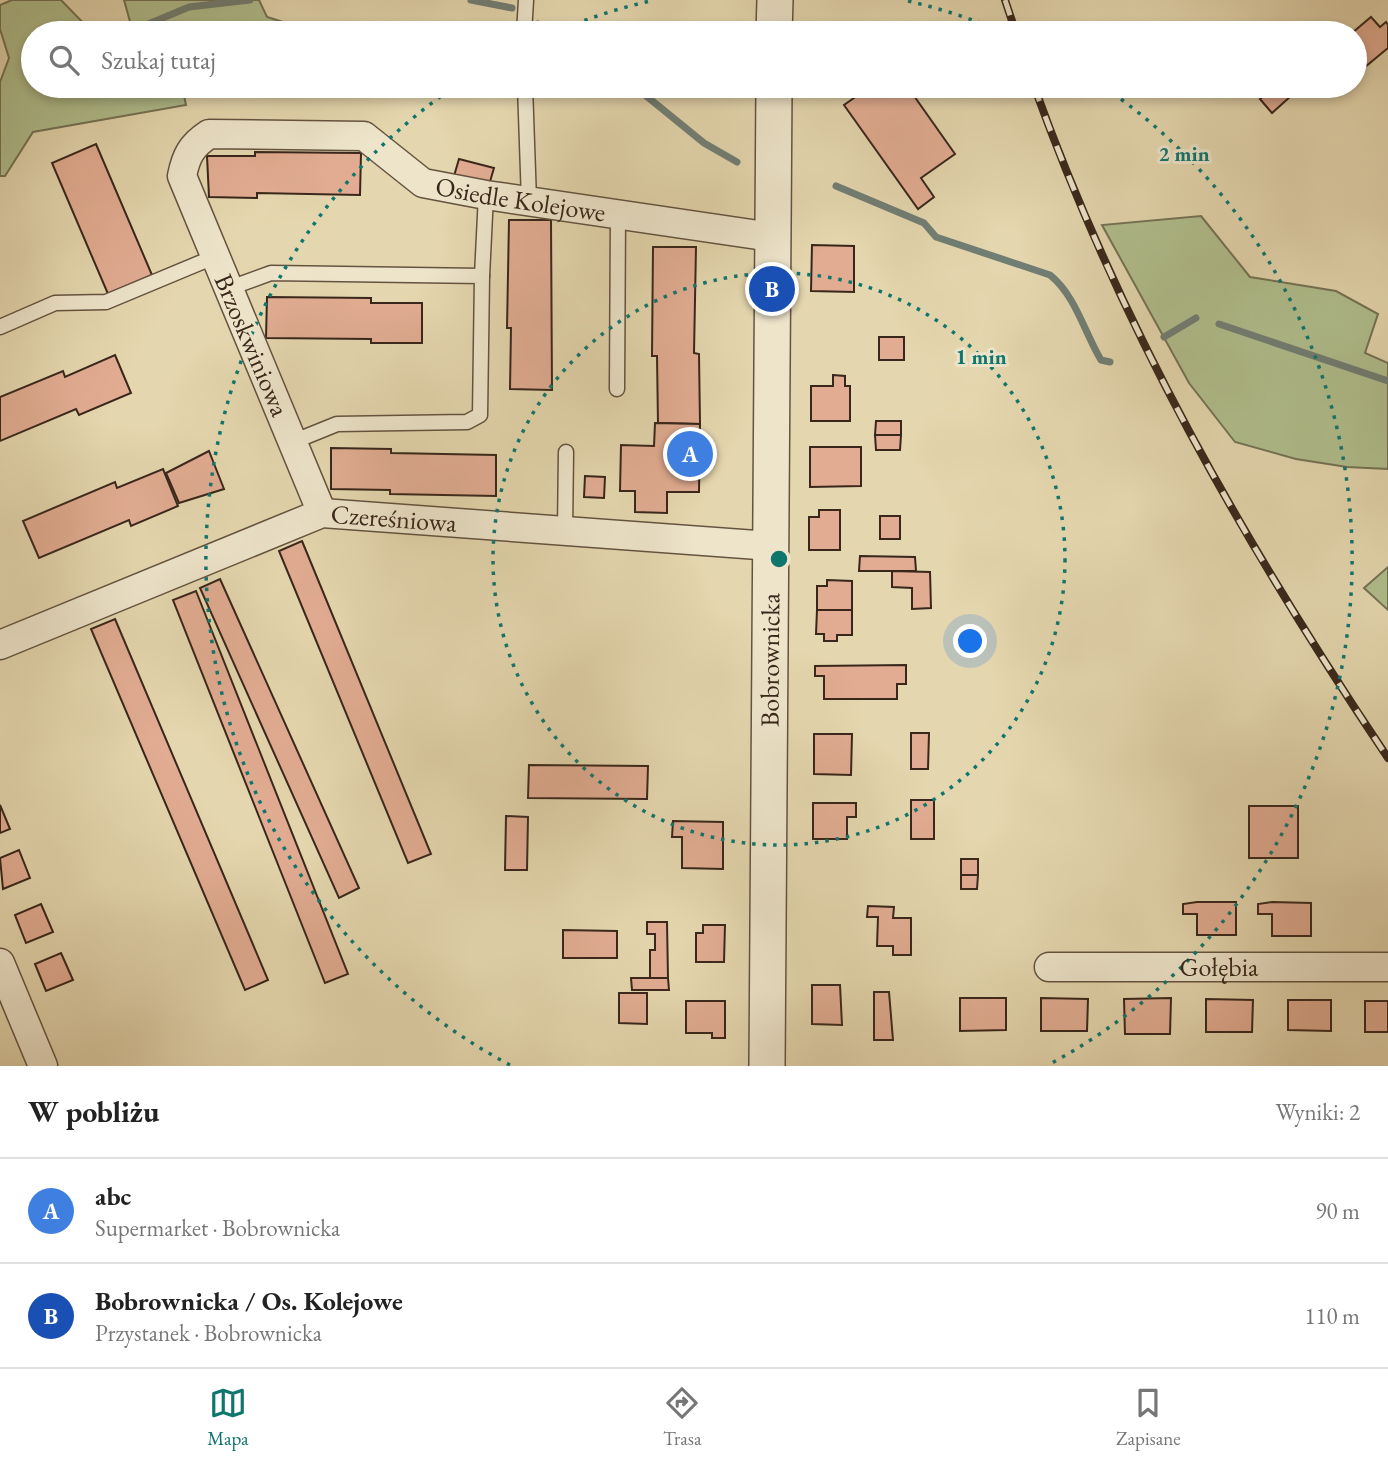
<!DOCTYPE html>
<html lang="pl">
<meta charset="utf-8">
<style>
:root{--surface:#fff;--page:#f6f6f6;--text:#222;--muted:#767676;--line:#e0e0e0;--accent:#0f766e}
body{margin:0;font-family:"EB Garamond",serif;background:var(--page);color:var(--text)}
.you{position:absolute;left:971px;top:642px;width:24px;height:24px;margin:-18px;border:5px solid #fff;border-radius:50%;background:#1a73e8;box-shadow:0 0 0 10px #1a73e833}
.badge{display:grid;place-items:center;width:46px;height:46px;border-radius:50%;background:var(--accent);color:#fff;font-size:23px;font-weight:700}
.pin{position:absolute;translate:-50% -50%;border:4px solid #fff;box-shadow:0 2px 7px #0006}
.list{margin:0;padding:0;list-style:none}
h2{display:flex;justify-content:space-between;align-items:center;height:91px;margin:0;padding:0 28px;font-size:30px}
h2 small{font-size:23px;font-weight:400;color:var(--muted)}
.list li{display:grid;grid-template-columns:46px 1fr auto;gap:21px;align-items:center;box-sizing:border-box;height:105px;padding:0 28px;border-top:2px solid var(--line)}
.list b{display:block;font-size:26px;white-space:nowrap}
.list p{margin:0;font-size:23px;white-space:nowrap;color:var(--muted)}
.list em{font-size:23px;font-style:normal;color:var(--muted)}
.icon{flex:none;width:38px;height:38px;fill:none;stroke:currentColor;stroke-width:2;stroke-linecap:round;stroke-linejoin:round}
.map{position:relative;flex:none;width:1388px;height:1066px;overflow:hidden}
.search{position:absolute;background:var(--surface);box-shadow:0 4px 10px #0003;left:21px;right:21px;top:21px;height:77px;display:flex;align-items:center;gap:18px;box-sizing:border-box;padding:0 24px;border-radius:38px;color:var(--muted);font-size:26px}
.sheet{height:301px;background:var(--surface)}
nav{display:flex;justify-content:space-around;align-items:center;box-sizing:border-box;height:98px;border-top:2px solid var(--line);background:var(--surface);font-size:19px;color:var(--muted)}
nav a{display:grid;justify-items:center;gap:4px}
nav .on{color:var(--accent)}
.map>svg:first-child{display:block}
</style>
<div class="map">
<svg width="1388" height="1066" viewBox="0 0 1388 1066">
<rect width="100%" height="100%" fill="#e4d6ae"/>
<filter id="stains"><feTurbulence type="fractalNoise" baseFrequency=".00286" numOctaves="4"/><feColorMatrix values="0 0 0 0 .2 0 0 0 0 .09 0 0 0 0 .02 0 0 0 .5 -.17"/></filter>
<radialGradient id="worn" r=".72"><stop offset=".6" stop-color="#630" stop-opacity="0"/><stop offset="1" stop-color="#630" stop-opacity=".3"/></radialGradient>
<g fill="#b0be8d" stroke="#747254" stroke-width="2">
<path d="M12,0H61L93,33H33V86H182L186,105L33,132L5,176H0V82L9,58L0,29V5Z"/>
<path d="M124,0H259L267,17L318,33H129L131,25Z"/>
<path d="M1201,216L1250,277L1336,291L1378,314L1365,353L1388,363V469L1347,467L1296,459L1235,442L1189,383L1102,225Z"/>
<path d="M1388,567V610L1364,588Z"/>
</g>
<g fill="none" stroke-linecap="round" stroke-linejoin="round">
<g stroke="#717e74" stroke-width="7">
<path d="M471,0L512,8"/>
<path d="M538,24L554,33"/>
<path d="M127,33L189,7L250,0"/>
<path d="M634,86L704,143L737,162"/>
<path d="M836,186L924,223L936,237L1050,275C1076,296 1084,332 1101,360L1110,362"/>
<path d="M1219,324L1388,381"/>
<path d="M1164,337L1196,318"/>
</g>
</g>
<g fill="#e1ac92" stroke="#39271b" stroke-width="2">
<path d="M1371,17L1380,27L1386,22L1388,25V48L1359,72L1355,67V33H1352Z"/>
<path d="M871,86H907L955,154L921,178L934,197L918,209L844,105Z"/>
<path d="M1275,86H1302L1272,113L1260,99Z"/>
<path d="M96,144L152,275L108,294L52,163Z"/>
<path d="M255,152L361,153L360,195L257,193V198L209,197L207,156H255Z"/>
<path d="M459,159L494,168L489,185L454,176Z"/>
<path d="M509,220H551L552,390L510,389L511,328H507Z"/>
<path d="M812,245L854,246V292L811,291Z"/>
<path d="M653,247H696L694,353L699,354L700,424L658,423L657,356H652Z"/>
<path d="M267,297L371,298V303H422V343H371V339L266,338Z"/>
<rect x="879" y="337" width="25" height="23"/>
<path d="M115,355L131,393L79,415L76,409L0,441V397L63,371L65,377Z"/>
<path d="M833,375L845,376V386H850V421H811V386H833Z"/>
<path d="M876,421H901V435H875Z"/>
<path d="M655,423L700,424L699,492H667V513L635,512V491H620L621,445L654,446Z"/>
<path d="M875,435H901L900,450H876Z"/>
<path d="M810,447H861V486L810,487Z"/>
<path d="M331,448L391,449V453L496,455V496L390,494V490L331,489Z"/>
<path d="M209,451L224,489L179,503L166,473Z"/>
<path d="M163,469L178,506L131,526L129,520L39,558L23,521L115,482L117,488Z"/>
<path d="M585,476L605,477L604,498L584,497Z"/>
<path d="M819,510H840V550H809V517H819Z"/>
<rect x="880" y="516" width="20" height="23"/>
<path d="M302,541L431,854L408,863L279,551Z"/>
<path d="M860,556L915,557L916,571H859Z"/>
<path d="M892,571L930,572L931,608L912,609V588L892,587Z"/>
<path d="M220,579L359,888L339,898L200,588Z"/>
<path d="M827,580L852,581V610H817V586H827Z"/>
<path d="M196,591L348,974L325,983L173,600Z"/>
<path d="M817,610H852V635H837V641H824V634H816Z"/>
<path d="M115,619L268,980L245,990L91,629Z"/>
<path d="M906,665V684H897V699H824V676H815V666Z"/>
<path d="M911,733H929L928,769H911Z"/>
<path d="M814,734H852L851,775L814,774Z"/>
<path d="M529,765L648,766L647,799L528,798Z"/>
<rect x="911" y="800" width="23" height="39"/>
<path d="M813,803H856V817H847V839H813Z"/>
<path d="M0,805L10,829L0,833Z"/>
<rect x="1249" y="806" width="49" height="52"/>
<path d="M506,816L528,817L527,870H505Z"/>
<path d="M673,821L723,822V869L682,868V837H672Z"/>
<path d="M19,850L30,878L3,889L0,858Z"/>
<rect x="961" y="859" width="17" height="16"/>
<path d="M961,875H978L977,889H961Z"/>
<path d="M1197,902H1236V935H1197V914H1183V904Z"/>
<path d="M1272,902L1311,903V936H1272V914H1258V904Z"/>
<path d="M41,904L53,932L26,943L15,915Z"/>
<path d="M868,906L894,907L893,918H911V955H893V946H877L878,917H867Z"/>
<path d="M647,922H667L668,978H650V950H655V934H647Z"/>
<path d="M703,925H725L724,962H696V933H703Z"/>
<path d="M563,930L617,931V958H563Z"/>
<path d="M61,953L73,980L46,991L35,964Z"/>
<path d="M631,978H668L669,990H632Z"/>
<path d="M812,985H840L842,1025L812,1024Z"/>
<path d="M874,992H889L893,1040H874Z"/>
<path d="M619,993H647V1024L619,1023Z"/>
<path d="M960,998H1006V1030L960,1031Z"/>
<path d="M1041,998L1088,999L1087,1031H1041Z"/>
<path d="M1171,998L1170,1034H1125L1124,999Z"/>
<path d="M1206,999L1253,1000L1252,1032H1206Z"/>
<path d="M1288,1000H1331V1031L1288,1030Z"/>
<path d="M686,1001H725V1038H712V1033H686Z"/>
<rect x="1365" y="1001" width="23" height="31"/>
</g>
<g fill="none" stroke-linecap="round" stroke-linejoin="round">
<defs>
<g id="service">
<path d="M524,33L526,0"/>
<path d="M525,86L529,201"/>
<path d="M482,276L486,195"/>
<path d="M227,289L271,273L482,276L480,415L467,422L337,424L295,441"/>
<path d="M0,327L55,303L106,302L214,257"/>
<path d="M617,389L618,213"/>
<path d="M565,530L566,452"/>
</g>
<g id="minor">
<path id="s1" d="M322,513L182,176C186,156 191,146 209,134L364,136L423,183L486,195L772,237"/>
<path id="s2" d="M0,645L322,513L771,546"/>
<path d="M0,963L43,1066"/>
<path id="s3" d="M1049,967H1388"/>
</g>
<g id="tertiary">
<path d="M774,33L775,0"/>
<path id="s4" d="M767,1066L774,86"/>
</g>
</defs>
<use href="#service" stroke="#645340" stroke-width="17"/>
<use href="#minor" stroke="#645340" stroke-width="31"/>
<use href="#tertiary" stroke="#645340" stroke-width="38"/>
<use href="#service" stroke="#ede4ca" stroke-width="14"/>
<use href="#minor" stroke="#ede4ca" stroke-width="28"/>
<use href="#tertiary" stroke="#ede4ca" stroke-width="35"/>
<defs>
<g id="rail">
<path d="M1005,0L1016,33"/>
<path d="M1034,86C1122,330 1244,543 1388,758"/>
</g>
</defs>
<use href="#rail" stroke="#39271b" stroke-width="8"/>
<use href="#rail" stroke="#ede4ca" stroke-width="5" stroke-dasharray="16" stroke-linecap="butt"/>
</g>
<g fill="none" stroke="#0f766e" stroke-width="3.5" stroke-dasharray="3.5 7">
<circle cx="779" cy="559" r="286"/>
<path d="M510 1065A573 573 0 0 1 454 87M555 32A573 573 0 0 1 650 1M908 1A573 573 0 0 1 1003 32M1104 87A573 573 0 0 1 1048 1065"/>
</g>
<g text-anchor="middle" stroke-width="6" stroke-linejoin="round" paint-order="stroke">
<g font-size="26" fill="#39271b" stroke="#ede4ca">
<text dy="9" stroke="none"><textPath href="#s1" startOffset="746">Osiedle Kolejowe</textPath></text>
<text transform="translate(252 345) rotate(67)" y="9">Brzoskwiniowa</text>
<text dy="9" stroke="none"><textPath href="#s2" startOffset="420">Czereśniowa</textPath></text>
<text dy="9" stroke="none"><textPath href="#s4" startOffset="406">Bobrownicka</textPath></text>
<text dy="9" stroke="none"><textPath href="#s3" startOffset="170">Gołębia</textPath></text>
</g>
</g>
<circle cx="779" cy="559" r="10" fill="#0f766e" stroke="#ede4ca" stroke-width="3.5"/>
<g font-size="21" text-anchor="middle" font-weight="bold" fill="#0f766e" stroke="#ede4ca" stroke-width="6" stroke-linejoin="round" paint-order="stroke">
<text x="1184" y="161">2 min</text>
<text x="981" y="364">1 min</text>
</g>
<rect width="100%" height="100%" filter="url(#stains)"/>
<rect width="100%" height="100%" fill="url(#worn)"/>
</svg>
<div class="you"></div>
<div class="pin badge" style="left:690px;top:454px;background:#3f7fe0">A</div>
<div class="pin badge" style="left:772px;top:289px;background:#1a4fb4">B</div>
<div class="search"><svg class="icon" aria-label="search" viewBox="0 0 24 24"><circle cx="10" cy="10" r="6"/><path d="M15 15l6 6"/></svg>Szukaj tutaj</div>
</div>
<section class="sheet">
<h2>W pobliżu<small>Wyniki: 2</small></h2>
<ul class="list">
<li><span class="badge" style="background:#3f7fe0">A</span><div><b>abc</b><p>Supermarket · Bobrownicka</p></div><em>90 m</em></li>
<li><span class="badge" style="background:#1a4fb4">B</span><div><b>Bobrownicka / Os. Kolejowe</b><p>Przystanek · Bobrownicka</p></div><em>110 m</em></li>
</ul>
</section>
<nav>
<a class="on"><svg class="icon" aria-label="map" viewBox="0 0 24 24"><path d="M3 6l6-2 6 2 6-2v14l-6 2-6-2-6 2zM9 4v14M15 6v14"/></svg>Mapa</a>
<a><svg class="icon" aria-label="directions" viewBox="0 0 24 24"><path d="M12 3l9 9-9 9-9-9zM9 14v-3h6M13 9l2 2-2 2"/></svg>Trasa</a>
<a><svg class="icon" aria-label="saved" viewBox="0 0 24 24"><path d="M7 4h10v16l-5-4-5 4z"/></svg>Zapisane</a>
</nav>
